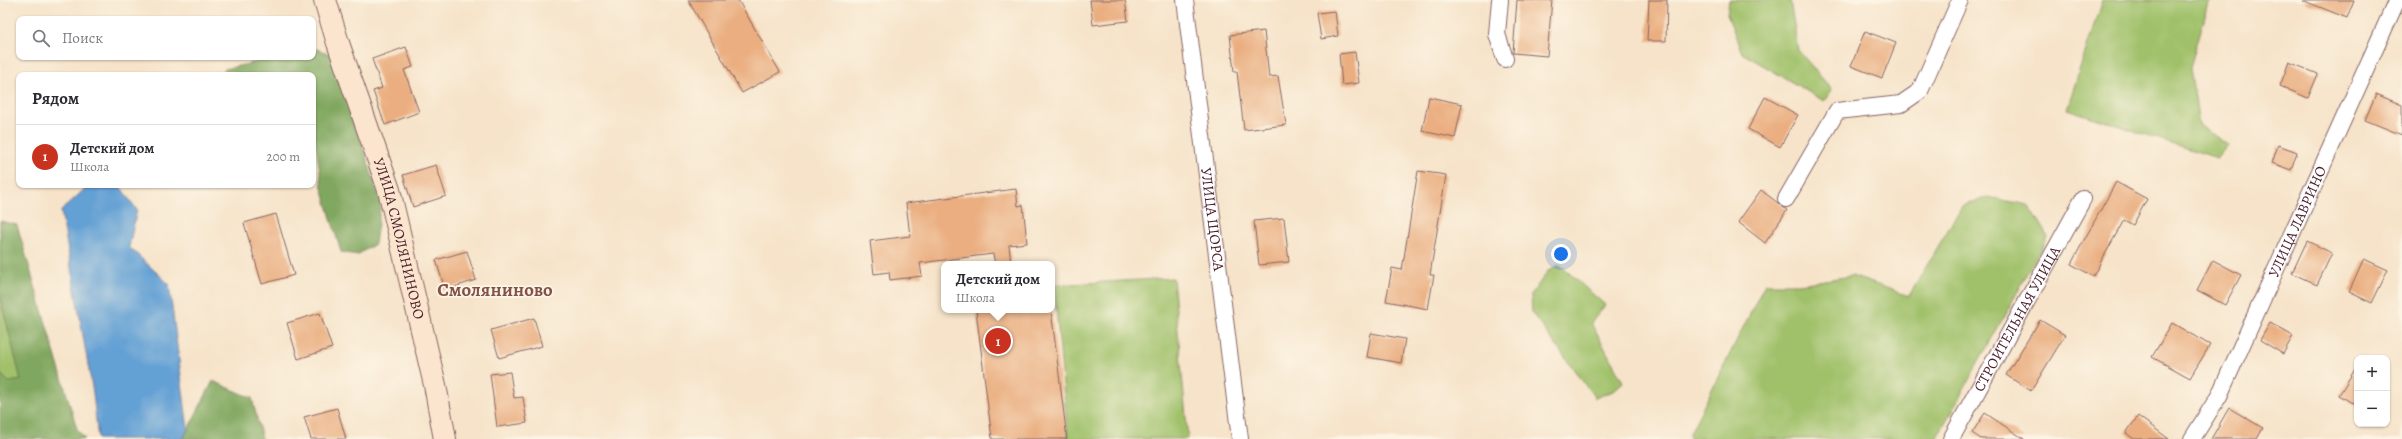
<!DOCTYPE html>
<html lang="ru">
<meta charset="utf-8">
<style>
:root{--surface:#fff;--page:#f2f2f3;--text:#2b2b33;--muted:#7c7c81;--line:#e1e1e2;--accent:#c8321e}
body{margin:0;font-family:Alegreya,serif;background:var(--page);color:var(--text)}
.controls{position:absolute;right:12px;bottom:12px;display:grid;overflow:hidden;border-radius:8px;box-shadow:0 1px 3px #0004}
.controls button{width:36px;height:36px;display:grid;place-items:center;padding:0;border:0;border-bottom:1px solid var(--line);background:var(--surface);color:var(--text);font:20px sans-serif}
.you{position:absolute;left:1561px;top:254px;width:14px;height:14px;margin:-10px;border:3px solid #fff;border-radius:50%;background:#1a73e8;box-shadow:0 0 0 6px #1a73e833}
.badge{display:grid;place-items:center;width:26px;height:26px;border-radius:50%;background:var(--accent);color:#fff;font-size:13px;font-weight:700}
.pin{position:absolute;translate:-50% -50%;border:2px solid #fff;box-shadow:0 1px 4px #0006}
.popup{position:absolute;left:941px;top:261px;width:114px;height:52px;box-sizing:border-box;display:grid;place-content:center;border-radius:8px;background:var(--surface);filter:drop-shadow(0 1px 3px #0005);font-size:13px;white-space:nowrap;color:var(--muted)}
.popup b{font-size:15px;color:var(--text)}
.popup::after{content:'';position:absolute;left:50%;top:100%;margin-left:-8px;border:8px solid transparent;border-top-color:var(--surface)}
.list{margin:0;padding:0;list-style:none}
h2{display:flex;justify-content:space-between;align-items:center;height:52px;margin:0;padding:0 16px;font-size:17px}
h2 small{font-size:13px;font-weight:400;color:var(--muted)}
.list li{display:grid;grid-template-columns:26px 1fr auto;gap:12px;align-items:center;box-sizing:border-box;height:64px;padding:0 16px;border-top:1px solid var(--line)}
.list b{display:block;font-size:15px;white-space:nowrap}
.list p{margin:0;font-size:13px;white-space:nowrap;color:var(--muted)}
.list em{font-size:13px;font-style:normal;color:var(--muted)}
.icon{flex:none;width:22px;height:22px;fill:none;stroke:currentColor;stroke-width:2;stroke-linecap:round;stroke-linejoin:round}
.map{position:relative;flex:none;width:2402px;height:439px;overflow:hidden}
.search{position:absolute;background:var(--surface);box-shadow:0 1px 3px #0004;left:16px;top:16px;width:300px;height:44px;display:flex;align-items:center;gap:10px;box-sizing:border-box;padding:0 14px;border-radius:8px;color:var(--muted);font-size:15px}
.panel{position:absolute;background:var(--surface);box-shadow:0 1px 3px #0004;left:16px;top:72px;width:300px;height:116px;border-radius:8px}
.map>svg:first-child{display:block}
</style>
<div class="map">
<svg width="2402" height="439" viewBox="0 0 2402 439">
<rect width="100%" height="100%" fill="#fcf5e5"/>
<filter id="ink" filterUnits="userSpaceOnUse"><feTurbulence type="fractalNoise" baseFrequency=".025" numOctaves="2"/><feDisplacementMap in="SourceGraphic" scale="8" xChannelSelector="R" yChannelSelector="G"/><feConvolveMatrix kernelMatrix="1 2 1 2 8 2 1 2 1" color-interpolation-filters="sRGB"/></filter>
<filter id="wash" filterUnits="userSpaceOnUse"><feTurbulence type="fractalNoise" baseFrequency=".012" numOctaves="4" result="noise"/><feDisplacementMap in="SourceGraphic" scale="16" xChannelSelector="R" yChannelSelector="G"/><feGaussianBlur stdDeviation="0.9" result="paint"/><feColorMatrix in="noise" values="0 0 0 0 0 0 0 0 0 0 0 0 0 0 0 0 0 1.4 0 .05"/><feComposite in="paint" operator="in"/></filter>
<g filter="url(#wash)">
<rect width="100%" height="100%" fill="#f6e3c9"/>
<g fill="#a0c16a" stroke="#75704a">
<path d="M1729,0H1790L1798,50L1832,90L1824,101L1742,53L1727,14Z"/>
<path d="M2102,0H2210L2190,67L2199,125L2228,145L2217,158L2067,109Z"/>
<path d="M1988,197L2028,205L2048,237L1936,439H1690V433L1765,284H1799L1852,276L1909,296L1962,206Z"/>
<path d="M1560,265L1605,305L1591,323L1623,382L1613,391L1595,398L1532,313L1531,295L1548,271Z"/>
<path d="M1173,278L1188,439H1068L1054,285Z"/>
<path d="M0,298L22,380L9,383L0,373Z"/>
</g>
<g fill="#80a75e" stroke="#656344">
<path d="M317,49L334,56L381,203L375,244L357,255L341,252L322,188L313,123V75H219L225,69L280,57H313V50Z"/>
<path d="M0,221L17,225L77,429L85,439H0V373L9,382L21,380L0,298Z"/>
<path d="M213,381L252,398L262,439H183Z"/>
</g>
<path fill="#64a0d4" stroke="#576080" d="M89,185H119L137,210L129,247L169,284L188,429L183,439H98L93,393L61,211Z"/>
<g id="blocks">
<g fill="#eaae80">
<path d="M688,0H738L780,72L742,93Z"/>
<path d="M1090,0H1125L1128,21L1093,25Z"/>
<path d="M1517,0H1552L1547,56L1513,53Z"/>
<path d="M1649,0H1667L1666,41H1647Z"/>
<path d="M2302,0H2354L2347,18Z"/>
<path d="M1335,11L1338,36L1321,39L1317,13Z"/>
<path d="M1264,31L1269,77L1278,76L1286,125L1244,130L1237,72H1234L1230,35Z"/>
<path d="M1865,31L1896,43L1882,78L1851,66Z"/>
<path d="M406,47L413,67L404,70L419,112L385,125L373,91L382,88L372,59Z"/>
<path d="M1355,52L1359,83L1342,85L1339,54Z"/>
<path d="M2289,62L2318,74L2308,98L2280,86Z"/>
<path d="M2376,94L2402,105V135L2365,120Z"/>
<path d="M1429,97L1462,104L1455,138L1422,131Z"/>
<path d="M1765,97L1798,115L1780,147L1748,129Z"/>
<path d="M2278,145L2297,152L2291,170L2272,163Z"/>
<path d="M436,165L446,196L413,207L403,175Z"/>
<path d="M1418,171L1446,175L1430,275H1434L1428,309L1386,301L1392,268L1402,270Z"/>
<path d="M2116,182L2147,199L2133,225L2124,220L2093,276L2071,264Z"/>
<path d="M1016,189L1018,206L1023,205L1027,243L1009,245L1011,264H995L993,254L920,263L922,276L890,280L889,272L874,274L870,241L910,236L906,203Z"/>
<path d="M1761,190L1787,210L1765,243L1738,222Z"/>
<path d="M276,214L294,275L262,284L244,223Z"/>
<path d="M1284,218L1289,262L1259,265L1254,221Z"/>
<path d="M2307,241L2332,253L2317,285L2292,273Z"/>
<path d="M467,251L476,280L445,290L436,260Z"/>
<path d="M2364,259L2388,270L2372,303L2349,292Z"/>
<path d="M2213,260L2241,275L2225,305L2197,290Z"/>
<path d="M976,310H1051L1067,439H992Z"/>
<path d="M320,313L332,348L298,359L287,323Z"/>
<path d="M534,318L542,346L499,358L491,330Z"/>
<path d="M2040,320L2065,335L2031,391L2006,375Z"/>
<path d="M2172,323L2210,345L2190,378L2152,357Z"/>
<path d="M2270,323L2293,336L2283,354L2260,340Z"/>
<path d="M1371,333L1405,339L1401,363L1367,357Z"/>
<path d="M2357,366V406L2339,395Z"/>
<path d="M510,372L514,398L523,397L527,423L497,427L490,374Z"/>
<path d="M337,408L346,439H311L304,417Z"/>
<path d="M2229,408L2263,428L2257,439H2211Z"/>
<path d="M1985,413L2024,439H1981L1972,433Z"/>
<path d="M2138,416L2169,439H2134L2126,433Z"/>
</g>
</g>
</g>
<g filter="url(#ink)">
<use href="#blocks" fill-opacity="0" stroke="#866462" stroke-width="1"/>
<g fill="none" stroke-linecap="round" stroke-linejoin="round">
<defs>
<g id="street">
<path id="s1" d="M1185,0L1240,439"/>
<path d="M1500,0L1497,34L1505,59"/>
<path d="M1786,199L1837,111L1901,104L1920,91L1960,0"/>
<path id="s2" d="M1951,439L2083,199"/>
<path id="s3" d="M2192,439L2219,396L2397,0"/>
</g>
<g id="secondary">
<path id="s4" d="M325,0L338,43L389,190L435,385L445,439"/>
</g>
</defs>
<use href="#street" stroke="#866462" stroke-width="18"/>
<use href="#secondary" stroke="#866462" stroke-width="24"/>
<use href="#street" stroke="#fff" stroke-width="16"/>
<use href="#secondary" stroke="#fce5cf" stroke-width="22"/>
</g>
</g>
<g text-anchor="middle" stroke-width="3.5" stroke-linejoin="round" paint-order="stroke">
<g font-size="15" fill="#4a1f2b" stroke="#fcf5e5">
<text dy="5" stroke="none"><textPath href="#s1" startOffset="221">УЛИЦА ЩОРСА</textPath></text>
<text dy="5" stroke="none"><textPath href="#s3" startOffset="242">УЛИЦА ЛАВРИНО</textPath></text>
<text dy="5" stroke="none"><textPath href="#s4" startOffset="250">УЛИЦА СМОЛЯНИНОВО</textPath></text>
<text dy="5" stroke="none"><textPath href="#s2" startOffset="137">СТРОИТЕЛЬНАЯ УЛИЦА</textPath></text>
</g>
<g font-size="19" font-weight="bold" fill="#825149" stroke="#fcf5e5">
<text x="495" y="296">Смоляниново</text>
</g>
</g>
</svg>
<div class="controls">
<button>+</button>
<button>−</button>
</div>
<div class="you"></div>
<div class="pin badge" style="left:998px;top:341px">1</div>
<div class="popup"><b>Детский дом</b>Школа</div>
<div class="search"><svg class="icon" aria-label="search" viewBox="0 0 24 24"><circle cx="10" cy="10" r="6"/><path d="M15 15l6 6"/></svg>Поиск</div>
<section class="panel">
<h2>Рядом<small></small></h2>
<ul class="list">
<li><span class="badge">1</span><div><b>Детский дом</b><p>Школа</p></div><em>200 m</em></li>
</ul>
</section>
</div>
